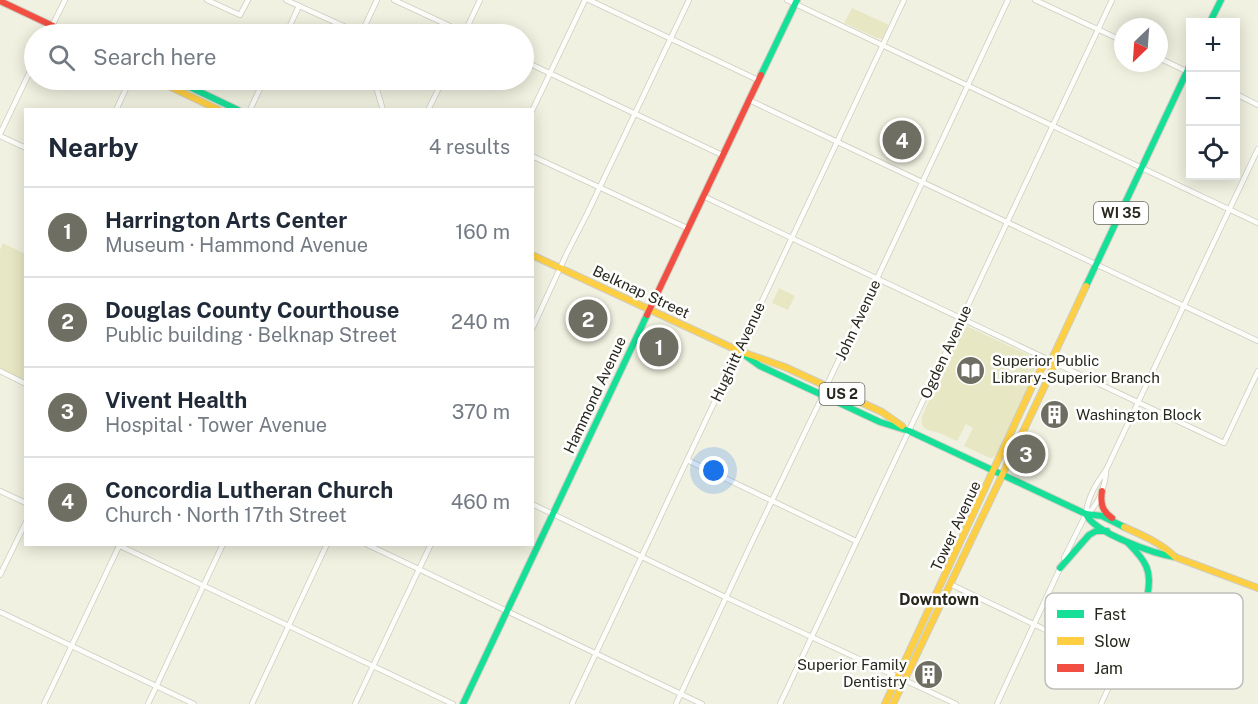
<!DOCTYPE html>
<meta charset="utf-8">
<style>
:root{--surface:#fff;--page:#f6f6f7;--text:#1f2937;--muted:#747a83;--line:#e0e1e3;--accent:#6e6e62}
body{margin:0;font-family:"Public Sans",sans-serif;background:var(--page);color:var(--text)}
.controls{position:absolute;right:18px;top:18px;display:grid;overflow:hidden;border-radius:0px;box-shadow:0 3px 15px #0003}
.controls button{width:54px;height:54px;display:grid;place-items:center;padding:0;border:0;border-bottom:2px solid var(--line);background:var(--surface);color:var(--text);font:30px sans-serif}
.compass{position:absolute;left:1114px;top:18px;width:54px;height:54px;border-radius:50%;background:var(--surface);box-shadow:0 3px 15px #0003;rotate:205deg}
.you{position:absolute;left:714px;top:471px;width:21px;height:21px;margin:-15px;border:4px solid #fff;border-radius:50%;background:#1a73e8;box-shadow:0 0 0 9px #1a73e833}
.badge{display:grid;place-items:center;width:39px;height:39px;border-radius:50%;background:var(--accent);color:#fff;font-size:20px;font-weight:700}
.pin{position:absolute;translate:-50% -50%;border:3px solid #fff;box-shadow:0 2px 6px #0006}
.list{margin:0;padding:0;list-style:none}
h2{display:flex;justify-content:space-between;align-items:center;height:78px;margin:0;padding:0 24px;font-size:26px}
h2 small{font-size:20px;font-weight:400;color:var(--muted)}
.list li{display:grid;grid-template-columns:39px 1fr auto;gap:18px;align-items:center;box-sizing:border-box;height:90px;padding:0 24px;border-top:2px solid var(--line)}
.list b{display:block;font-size:22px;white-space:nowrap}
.list p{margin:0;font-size:20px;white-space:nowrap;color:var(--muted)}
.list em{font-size:20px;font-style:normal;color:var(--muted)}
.icon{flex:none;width:33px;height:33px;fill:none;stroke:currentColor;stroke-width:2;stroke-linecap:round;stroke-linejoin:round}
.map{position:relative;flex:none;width:1258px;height:704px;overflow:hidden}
.search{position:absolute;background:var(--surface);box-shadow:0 3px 15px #0003;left:24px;top:24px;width:510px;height:66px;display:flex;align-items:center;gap:15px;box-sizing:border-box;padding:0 21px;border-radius:33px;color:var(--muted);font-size:22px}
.panel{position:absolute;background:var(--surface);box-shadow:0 3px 15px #0003;left:24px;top:108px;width:510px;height:438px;border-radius:0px}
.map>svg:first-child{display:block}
</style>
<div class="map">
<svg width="1258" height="704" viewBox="0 0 1258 704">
<rect width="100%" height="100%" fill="#f1f1e1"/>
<g fill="#e7e7c4">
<path d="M852,8L889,25L882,39L877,38L844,23Z"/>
<path d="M3,243L25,254V380L0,368V250Z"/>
<path d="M779,288L795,296L788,310L772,303Z"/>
<path d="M964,325L1033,357L1037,363L1025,397L998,453L994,457L990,458L964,446L973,428L966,424L957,441C952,439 947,436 942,434C932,430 919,432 922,417L938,379Z"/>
</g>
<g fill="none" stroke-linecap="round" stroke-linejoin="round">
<defs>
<g id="street">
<path d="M207,0L240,15L248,0"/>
<path d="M286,0L361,34"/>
<path d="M394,0L467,34"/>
<path d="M589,0L758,80"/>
<path d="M787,0L1258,223"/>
<path d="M1035,0L1123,41"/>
<path d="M48,34L65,0"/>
<path d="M286,34L299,6"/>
<path d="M361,34L377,0"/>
<path d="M464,34L480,0"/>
<path d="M1159,58L1190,73"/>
<path d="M524,61L722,155"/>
<path d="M374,80L383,110"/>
<path d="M1236,94L1258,105"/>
<path d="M749,100L1258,341"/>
<path d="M116,110L130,80"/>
<path d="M250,110L264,80"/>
<path d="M428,110L443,80"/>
<path d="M532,111L585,0"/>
<path d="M0,134L34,63"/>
<path d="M0,136L26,148"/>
<path d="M532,156L687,228"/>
<path d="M703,196L1224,443L1258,371"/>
<path d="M532,329L567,253L587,214L689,0"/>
<path d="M0,371L26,384"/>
<path d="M826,387L1008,0"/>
<path d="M687,460L856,541"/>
<path d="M0,491L26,503"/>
<path d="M532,504L721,595L956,704"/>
<path d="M1088,513C1099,504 1105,486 1106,472"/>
<path d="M116,544L453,704"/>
<path d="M366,544L702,704"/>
<path d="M1064,558L1086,514C1087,499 1097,482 1106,470L1258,149"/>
<path d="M0,575L26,522"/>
<path d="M950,584L1119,665"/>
<path d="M0,612L194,704"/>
<path d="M44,704L120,544"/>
<path d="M148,704L223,544"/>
<path d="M252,704L327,544"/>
<path d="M355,704L431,544"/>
<path d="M572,704L904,0"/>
<path d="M676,704L752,542L823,395"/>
<path d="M780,704L1112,0"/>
<path d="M997,704L1061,566"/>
<path d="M1101,704L1142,616L1147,610L1154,605V601L1151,598L1147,597C1142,603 1142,609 1142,616"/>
</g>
<g id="fast">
<path d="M1210,22L1221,0"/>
<path d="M761,75L797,0"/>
<path d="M175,80L238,110"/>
<path d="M1086,286L1190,65"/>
<path d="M739,351L760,366L880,422L909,431L1086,514L1102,516L1124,527"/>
<path d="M1086,514C1094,533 1155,554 1175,557"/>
<path d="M1128,543C1146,561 1153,571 1147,597"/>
<path d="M1060,568L1089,535L1096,531H1107"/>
<path d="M463,704L647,315"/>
</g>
<g id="slow">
<path d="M156,80L219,110"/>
<path d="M532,255L739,351L785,367L882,412L902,426"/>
<path d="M1124,527C1142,535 1161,543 1175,557L1258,588"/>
<path d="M885,704L1036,378L1043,366L1051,361"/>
<path d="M893,704L1049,377L1052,369L1051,361L1086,286"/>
</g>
<g id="jam">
<path d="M0,1L70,34"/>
<path d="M647,315L761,75"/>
<path d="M1102,491C1100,503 1102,511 1112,518"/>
</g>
</defs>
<use href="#street" stroke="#cdcdc1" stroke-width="6"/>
<use href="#fast" stroke="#cdcdc1" stroke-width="8"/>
<use href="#slow" stroke="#cdcdc1" stroke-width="8"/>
<use href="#jam" stroke="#cdcdc1" stroke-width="8"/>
<use href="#street" stroke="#fdfdfa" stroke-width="4.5"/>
<use href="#fast" stroke="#16e098" stroke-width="6"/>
<use href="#slow" stroke="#ffcf43" stroke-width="6"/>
<use href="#jam" stroke="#f24e42" stroke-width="6"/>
</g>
<defs>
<symbol id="library-disc" viewBox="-11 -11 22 22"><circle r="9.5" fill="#6e6e62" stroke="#fff"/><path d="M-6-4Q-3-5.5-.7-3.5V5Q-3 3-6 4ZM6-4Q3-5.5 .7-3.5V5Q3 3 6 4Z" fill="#fff"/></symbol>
<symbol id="building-disc" viewBox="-11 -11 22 22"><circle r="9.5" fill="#6e6e62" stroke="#fff"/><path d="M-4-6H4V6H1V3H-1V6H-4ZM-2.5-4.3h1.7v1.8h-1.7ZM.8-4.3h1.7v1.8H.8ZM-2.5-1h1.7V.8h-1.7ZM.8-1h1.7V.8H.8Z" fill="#fff"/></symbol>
</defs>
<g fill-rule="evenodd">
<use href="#library-disc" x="954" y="354" width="33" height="33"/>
<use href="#building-disc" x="1038" y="398" width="33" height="33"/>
<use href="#building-disc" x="912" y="658" width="33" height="33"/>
</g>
<g text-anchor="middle" stroke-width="5" stroke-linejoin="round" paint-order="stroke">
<g fill="#fff" stroke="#686861" stroke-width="1.5">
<rect x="1094" y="202" width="54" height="22" rx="4.5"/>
<rect x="819.5" y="383" width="45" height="22" rx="4.5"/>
</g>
<g font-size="14" font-weight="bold" fill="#27271d">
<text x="1121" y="218">WI 35</text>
<text x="842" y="399">US 2</text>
</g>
<g font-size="15" fill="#27271d" stroke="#fff">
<text transform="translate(641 292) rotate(25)" y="5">Belknap Street</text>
<text transform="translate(858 320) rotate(-65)" y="5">John Avenue</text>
<text transform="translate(738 352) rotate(-65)" y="5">Hughitt Avenue</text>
<text transform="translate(946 352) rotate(-65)" y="5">Ogden Avenue</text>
<text transform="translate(595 395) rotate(-65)" y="5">Hammond Avenue</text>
<text transform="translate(956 526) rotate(-65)" y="5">Tower Avenue</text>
</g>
<g font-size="15" fill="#27271d" stroke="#fff" text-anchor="start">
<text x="992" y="366">Superior Public<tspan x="992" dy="17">Library-Superior Branch</tspan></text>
<text x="1076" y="420">Washington Block</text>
<text x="907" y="670" text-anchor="end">Superior Family<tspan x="907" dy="17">Dentistry</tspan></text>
</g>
<g font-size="16" font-weight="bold" fill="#27271d" stroke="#fff">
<text x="939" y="605">Downtown</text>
</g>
</g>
<rect x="1045" y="593" width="198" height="96" rx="9" fill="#fff" stroke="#bebebb" stroke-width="1.5"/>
<rect x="1057" y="610" width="27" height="8" fill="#16e098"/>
<rect x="1057" y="637" width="27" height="8" fill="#ffcf43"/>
<rect x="1057" y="664" width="27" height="8" fill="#f24e42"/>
<g font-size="16" fill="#27271d">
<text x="1094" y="620">Fast</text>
<text x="1094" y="647">Slow</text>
<text x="1094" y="674">Jam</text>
</g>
</svg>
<div class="controls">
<button>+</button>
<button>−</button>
<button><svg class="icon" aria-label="locate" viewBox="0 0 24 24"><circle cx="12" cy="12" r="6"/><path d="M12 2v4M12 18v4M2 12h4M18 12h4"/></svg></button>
</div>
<svg class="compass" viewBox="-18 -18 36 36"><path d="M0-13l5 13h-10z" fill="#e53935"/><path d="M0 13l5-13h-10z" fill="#747a83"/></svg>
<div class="you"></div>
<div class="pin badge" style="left:659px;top:347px">1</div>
<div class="pin badge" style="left:588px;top:319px">2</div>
<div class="pin badge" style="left:1026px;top:454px">3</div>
<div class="pin badge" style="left:902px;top:140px">4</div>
<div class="search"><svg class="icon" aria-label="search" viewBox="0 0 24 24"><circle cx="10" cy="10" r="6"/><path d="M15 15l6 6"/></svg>Search here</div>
<section class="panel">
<h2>Nearby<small>4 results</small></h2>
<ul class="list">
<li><span class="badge">1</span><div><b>Harrington Arts Center</b><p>Museum · Hammond Avenue</p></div><em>160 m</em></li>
<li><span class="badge">2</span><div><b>Douglas County Courthouse</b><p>Public building · Belknap Street</p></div><em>240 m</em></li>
<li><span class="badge">3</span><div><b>Vivent Health</b><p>Hospital · Tower Avenue</p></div><em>370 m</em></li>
<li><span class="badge">4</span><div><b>Concordia Lutheran Church</b><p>Church · North 17th Street</p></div><em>460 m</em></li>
</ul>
</section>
</div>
